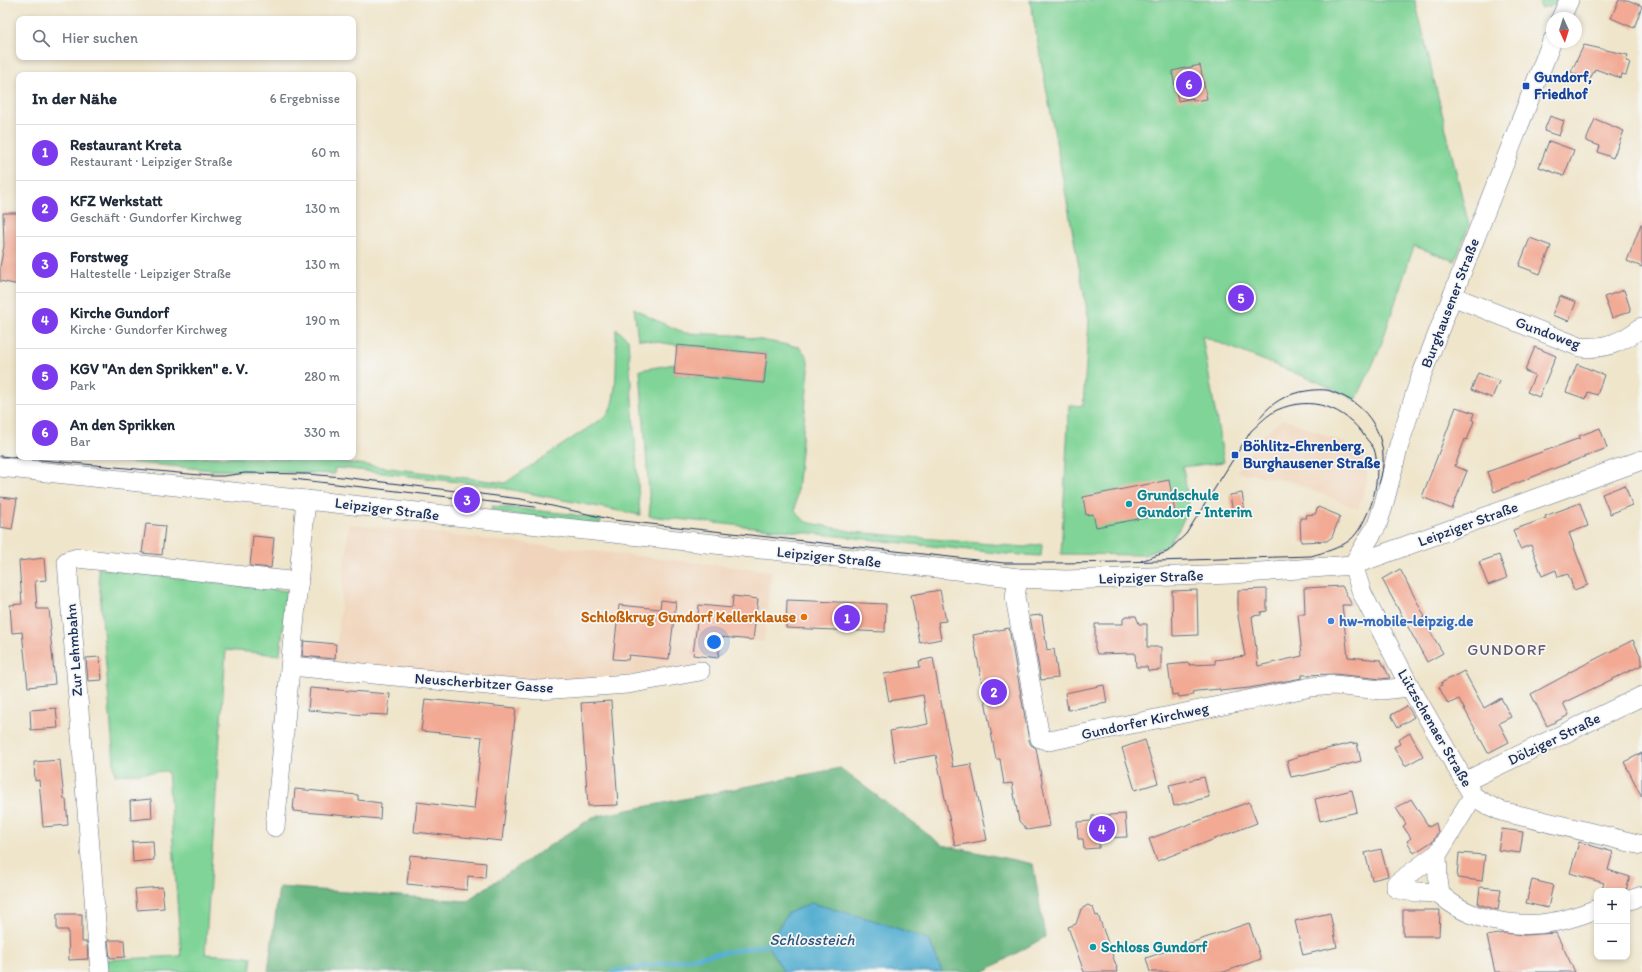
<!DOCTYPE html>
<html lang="de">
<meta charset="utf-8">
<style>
:root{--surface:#fff;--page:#f2f2f3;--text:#1f2937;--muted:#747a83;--line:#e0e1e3;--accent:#7c3aed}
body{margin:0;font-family:Itim,sans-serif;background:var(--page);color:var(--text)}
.controls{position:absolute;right:12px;bottom:12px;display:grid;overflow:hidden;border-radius:8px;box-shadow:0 2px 6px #0003}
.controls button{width:36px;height:36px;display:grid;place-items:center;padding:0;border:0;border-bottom:1px solid var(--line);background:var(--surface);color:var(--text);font:20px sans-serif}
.compass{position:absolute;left:1546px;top:12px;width:36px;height:36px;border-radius:50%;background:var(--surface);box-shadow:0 2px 6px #0003;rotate:176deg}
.you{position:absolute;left:714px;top:642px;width:14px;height:14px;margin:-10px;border:3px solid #fff;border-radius:50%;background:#1a73e8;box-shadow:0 0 0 6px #1a73e833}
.badge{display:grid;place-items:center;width:26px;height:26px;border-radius:50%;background:var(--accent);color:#fff;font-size:13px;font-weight:700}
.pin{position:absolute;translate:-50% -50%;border:2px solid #fff;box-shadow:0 1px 4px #0006}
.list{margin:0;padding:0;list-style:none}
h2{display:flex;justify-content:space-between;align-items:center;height:52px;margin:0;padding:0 16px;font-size:17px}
h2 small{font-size:13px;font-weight:400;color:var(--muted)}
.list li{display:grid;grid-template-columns:26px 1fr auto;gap:12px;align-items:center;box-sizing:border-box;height:56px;padding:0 16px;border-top:1px solid var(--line)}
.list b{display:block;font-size:15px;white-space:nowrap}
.list p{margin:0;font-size:13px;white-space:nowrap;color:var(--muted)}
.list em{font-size:13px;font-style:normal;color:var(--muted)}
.icon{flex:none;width:22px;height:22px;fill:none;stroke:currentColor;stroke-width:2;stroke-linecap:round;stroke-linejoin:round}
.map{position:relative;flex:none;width:1642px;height:972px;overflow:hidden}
.search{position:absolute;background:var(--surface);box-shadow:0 2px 6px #0003;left:16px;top:16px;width:340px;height:44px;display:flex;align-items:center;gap:10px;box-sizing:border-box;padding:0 14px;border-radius:8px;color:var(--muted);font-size:15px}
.panel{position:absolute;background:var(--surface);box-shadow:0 2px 6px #0003;left:16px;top:72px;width:340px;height:388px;border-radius:8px}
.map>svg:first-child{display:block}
</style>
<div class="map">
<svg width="1642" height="972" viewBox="0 0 1642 972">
<rect width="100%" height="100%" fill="#f6f6f2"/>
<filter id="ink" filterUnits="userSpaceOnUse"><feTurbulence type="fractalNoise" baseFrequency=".025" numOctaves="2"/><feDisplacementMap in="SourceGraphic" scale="8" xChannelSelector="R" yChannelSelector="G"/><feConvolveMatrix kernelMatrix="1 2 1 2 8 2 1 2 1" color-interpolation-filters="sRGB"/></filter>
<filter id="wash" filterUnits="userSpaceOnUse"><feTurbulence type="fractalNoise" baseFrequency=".012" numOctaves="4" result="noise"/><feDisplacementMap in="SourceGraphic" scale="16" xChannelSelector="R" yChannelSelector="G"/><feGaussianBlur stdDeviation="0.9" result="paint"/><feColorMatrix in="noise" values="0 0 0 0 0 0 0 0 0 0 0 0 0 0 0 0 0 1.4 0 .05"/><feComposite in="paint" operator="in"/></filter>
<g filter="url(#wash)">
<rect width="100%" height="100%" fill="#efe5cb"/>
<g fill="#f0d5bc">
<path d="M1285,419L1359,449L1364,460L1367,474L1366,485L1358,509L1290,481L1237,472L1258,439L1272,427Z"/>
<path d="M349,524L771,571L764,642L721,637L718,658L704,656L703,666L604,679L544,682L335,665Z"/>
</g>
<g fill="#80d497" stroke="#4e827a">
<path d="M1030,0H1415L1469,226L1455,261L1414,246L1379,351L1356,400L1318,382L1202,336L1224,462L1183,467L1189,508L1179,529L1167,546L1144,555L1061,554L1069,405L1083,406L1089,321Z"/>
<path d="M1539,0H1556L1555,5L1541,8Z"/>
<path d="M634,308L651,318L685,333L734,335L799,347L807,356L809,370L795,511L806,522L854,532L1024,547L1042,544L1041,556L1007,554L649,516L650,506L640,370L675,364L674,374L764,383L767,354L677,345L638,339Z"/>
<path d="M616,329L628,339L640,515L492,486L350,469L335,468L334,474L212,470L74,457H230L327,460L505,483L606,416C619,402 616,349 616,329Z"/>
<path d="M492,506L570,514L601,520L600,524L491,512Z"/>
<path d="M98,568L287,591L280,655L226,650L205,954L252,957L250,972H105L104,960L181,956L168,771L115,775Z"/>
</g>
<path fill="#68b680" stroke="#42726f" d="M840,768L942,845L1033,864L1045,937L983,972H942L929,940L767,944L784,972H268L279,887L466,901L593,817Z"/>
<path fill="#54afd1" stroke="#386f98" d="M811,903L880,922L929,940L942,972H784L767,945L788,913Z"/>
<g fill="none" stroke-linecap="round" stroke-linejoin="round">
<path stroke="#54afd1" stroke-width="4.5" d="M612,972L767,945"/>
</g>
<g id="blocks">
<g fill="#f2aa94">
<path d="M1619,0H1628L1642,6L1634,28L1611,18Z"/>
<path d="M1584,45L1628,55L1626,61L1630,62L1626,75L1622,74L1621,78L1595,69L1589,81L1571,72Z"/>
<path d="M1200,65L1207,99L1193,101V98L1178,101L1172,71Z"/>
<path d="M1550,116L1564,121L1559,136L1544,131Z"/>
<path d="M1595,119L1624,131L1613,158L1598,152L1600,146L1586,141Z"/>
<path d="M1549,141L1574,150L1564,176L1539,167Z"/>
<path d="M3,213H19V285L0,281V267L4,246Z"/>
<path d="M1641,224H1642V267L1627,261Z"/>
<path d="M1530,238L1551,246L1540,274L1519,266Z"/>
<path d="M1624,290L1631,311L1612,318L1604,297Z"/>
<path d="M1560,296L1576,302L1569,321L1552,315Z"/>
<path d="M677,345L767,354L764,383L674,374Z"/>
<path d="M1535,347L1556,356L1539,397L1527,392L1535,375L1525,371Z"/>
<path d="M1577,364L1604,375L1597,395L1588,392L1586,399L1566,392Z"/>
<path d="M1478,373L1499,381L1492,398L1471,390Z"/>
<path d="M1456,407L1474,413L1472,420L1474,421L1467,440L1465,439L1455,466L1467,471L1452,509L1422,497Z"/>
<path d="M1600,428L1607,448L1494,492L1487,472L1580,438L1579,436Z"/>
<path d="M1169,480L1175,512L1096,527L1093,514L1086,515L1083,497Z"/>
<path d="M1625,485L1632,505L1610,514L1602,494Z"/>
<path d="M1242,493L1245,511L1233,514L1230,495Z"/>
<path d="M0,497L17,499L12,529L0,527Z"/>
<path d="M1580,503L1588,526L1569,533L1588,585L1574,590L1568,574L1558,577L1556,570L1542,576L1531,545L1520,549L1513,530L1546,518L1545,516Z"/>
<path d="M1318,507L1340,516L1332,537L1327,541L1301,542L1300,518H1307L1306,515L1315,514Z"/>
<path d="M146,524L165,526L162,555L142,553Z"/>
<path d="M253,536L274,538L271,568L250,566Z"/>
<path d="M1499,555L1507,578L1488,585L1479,562Z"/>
<path d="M44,558L46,580L35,581L37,609H49L51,630H50L55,684L28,687L22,632L12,633L10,605L22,604L19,561Z"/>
<path d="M1400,569L1425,617L1422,618L1443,653L1427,662L1382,579Z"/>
<path d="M1342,586L1352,605H1342L1348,657L1381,660L1390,678L1381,679L1335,674L1302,675V678L1249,688L1220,691V689L1197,691L1192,692L1193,695L1179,697L1178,694L1172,695L1168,665L1189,663V665L1215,664V660L1245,656L1238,616V590L1267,589V611L1261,612V615L1252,616L1258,666L1302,656L1298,614H1305L1304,588Z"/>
<path d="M940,590L946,621L938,622L941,639L920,643L911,595Z"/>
<path d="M1197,590L1198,635L1173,636L1172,591Z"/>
<path d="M733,596L758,599L753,640L721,637L718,658L693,655L699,605L732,608Z"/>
<path d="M661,600L676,602L669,659L629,655L628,660L613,659L619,605L660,609Z"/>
<path d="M787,600L886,604L885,632L786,628Z"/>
<path d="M1042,615L1047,650L1054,649L1058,678L1041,680L1030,616Z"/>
<path d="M1125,616H1136L1139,624H1147V647H1161V670L1148,671L1147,667H1136L1135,653L1097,654L1095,648V624H1123V619Z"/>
<path d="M1009,628L1029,740L1031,745L1036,748L1050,826L1027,830L1019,821L1012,783L1004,784L1000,759H996L973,635Z"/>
<path d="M1633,640L1642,659V665L1563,703L1569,715L1547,726L1531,694L1568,674V673Z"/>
<path d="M304,641L336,644L335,659L302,656Z"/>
<path d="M100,657L102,680L88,681L86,658Z"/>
<path d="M933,658L953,767L971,764L987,840L955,846L936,755L895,762L890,731L928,724L923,695L889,701L884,674L920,667L919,661Z"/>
<path d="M1464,671L1484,708L1501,698L1511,717L1499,723L1509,742L1488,753L1459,699L1448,704L1439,687L1442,685L1441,683Z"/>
<path d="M1104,685L1107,703L1068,710L1065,693Z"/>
<path d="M310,688L390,694L388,715L365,714V715L308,710Z"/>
<path d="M425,699L516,708L502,841L414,832L417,802L474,809L482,737L421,731Z"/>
<path d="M611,701L618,805L588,806L581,703Z"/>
<path d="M1407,706L1414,717L1398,727L1391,715Z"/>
<path d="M56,708L58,728L31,730L30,710Z"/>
<path d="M1410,733L1423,756L1405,766L1394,747L1400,744L1398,740Z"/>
<path d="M1145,740L1158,783L1135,790L1122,748Z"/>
<path d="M1352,743V744L1357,743L1361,761L1302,776L1301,775L1291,777L1287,761L1297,758V756Z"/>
<path d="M1642,753V797L1624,762Z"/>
<path d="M60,760L64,799H66L68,825L43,827L39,780L35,781L34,762Z"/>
<path d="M1204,777L1209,797L1174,806L1169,785Z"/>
<path d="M295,789L358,795V800L381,803L380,819L293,811Z"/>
<path d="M1352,790L1357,812L1320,821L1315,799Z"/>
<path d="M151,799L152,818L131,820L130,801Z"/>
<path d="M1411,799L1429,827L1436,823L1438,832L1433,841L1414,853L1407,841L1411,838L1403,826L1406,824L1396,808Z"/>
<path d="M1249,802L1257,823L1157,861L1149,839Z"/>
<path d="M1125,814L1127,837L1099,838V848L1084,849L1083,839H1078L1077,822L1092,821V816Z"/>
<path d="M1502,829L1523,832L1520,853L1498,850Z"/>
<path d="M153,841L154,860L133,862L132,842Z"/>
<path d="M1579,842L1613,852L1608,870L1630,877L1626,890L1609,891L1602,889L1604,883L1570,873Z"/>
<path d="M1381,849L1388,876L1372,880L1365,853Z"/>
<path d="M1459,853L1485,855L1482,881L1457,878Z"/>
<path d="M410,855L486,863L485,878L468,876L467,890L407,884Z"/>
<path d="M1532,880L1553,885L1548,908L1526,903Z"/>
<path d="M162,887L164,908L137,910L135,889Z"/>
<path d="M1480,887L1501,889L1498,910L1478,904Z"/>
<path d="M1088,905L1093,908L1096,916L1098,915L1117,968H1116L1117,972H1084L1068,927L1076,924L1081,909Z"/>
<path d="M1403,910H1440L1439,936H1403Z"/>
<path d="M1330,913L1337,947L1303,955L1295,921Z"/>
<path d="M57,914H82V942H87L88,959L69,960L68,930H57Z"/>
<path d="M1249,923L1261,959L1224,972H1150L1146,958Z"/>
<path d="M1504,933L1524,935L1556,933L1575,972H1495L1487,936Z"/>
<path d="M108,940H124L125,957L110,958Z"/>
</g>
</g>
</g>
<g filter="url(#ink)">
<use href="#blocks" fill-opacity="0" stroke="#656f84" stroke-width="1"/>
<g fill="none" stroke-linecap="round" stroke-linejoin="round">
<defs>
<g id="minor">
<path d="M1561,18L1569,0"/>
<path d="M1452,296L1580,347C1604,350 1623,342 1642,327"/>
<path d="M0,467L956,570L1018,578L1066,580L1232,574L1353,565L1642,460"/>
<path d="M1353,565L1377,525L1383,507L1399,445L1420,379L1552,41"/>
<path d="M1353,565L1362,593L1410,687L1473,796L1486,804L1501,811L1642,845"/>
<path d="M1018,578L1015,597L1040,738L1049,741L1311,687L1334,685L1381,690L1410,687"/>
<path d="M291,666L539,690L628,684L700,671"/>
<path d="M1466,781L1642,696"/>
<path d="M275,827L306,500"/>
<path d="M1437,855L1438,879L1440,894C1426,891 1409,894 1396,888V884L1434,856L1437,855L1473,796"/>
<path d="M1440,894C1467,920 1517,929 1553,922C1568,920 1583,914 1597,909"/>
<path d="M1627,901L1642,896"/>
<path d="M100,972L67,561L77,558L299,582"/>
</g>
</defs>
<use href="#minor" stroke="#656f84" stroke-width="20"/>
<use href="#minor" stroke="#fff" stroke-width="19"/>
<g stroke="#1b2f5e" stroke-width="1">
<path d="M1259,419C1267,407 1281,397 1296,393C1305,391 1316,389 1326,390C1330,390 1334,393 1338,394C1374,408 1392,447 1379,484"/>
<path d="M0,456L210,476H224L245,473L307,474L342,477L521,499L614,520L1004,563C1106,564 1208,559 1311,556C1325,552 1338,549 1350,540C1359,532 1363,523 1368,512C1376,496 1380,466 1374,449C1372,445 1368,441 1365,437C1345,407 1311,395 1277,410C1267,415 1259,424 1251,431L1186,534L1167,552L1141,561"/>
<path d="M293,479L535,507"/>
</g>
</g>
</g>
<g fill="#1a4fb4" stroke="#f6f6f2" stroke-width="1.5">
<rect x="1522" y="82" width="8" height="8" rx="2"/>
<rect x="1231" y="451" width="8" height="8" rx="2"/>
</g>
<g fill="#0f9aa8" stroke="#f6f6f2" stroke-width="1.5">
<circle cx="1129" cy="504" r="4"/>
<circle cx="1093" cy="947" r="4"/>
</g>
<circle fill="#e8710a" stroke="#f6f6f2" stroke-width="1.5" cx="804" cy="617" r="4"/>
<circle fill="#3f7fe0" stroke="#f6f6f2" stroke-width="1.5" cx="1331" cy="621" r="4"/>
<g text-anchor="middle" stroke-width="3.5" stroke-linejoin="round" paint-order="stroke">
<g font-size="15" font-weight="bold" fill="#164399" stroke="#f6f6f2" text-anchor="start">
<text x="1534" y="82">Gundorf,<tspan x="1534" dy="17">Friedhof</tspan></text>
<text x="1243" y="451">Böhlitz-Ehrenberg,<tspan x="1243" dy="17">Burghausener Straße</tspan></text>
</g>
<g font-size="15" fill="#1b2f5e" stroke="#f6f6f2">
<text transform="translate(1450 303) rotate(-69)" y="5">Burghausener Straße</text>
<text transform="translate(1548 333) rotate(20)" y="5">Gundoweg</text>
<text transform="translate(387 509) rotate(7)" y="5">Leipziger Straße</text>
<text transform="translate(1468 524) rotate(-20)" y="5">Leipziger Straße</text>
<text transform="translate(829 557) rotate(6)" y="5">Leipziger Straße</text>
<text transform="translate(1151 577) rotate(-2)" y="5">Leipziger Straße</text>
<text transform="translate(74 650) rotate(-94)" y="5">Zur Lehmbahn</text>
<text transform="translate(484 683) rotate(4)" y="5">Neuscherbitzer Gasse</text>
<text transform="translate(1145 721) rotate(-12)" y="5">Gundorfer Kirchweg</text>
<text transform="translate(1435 728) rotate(60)" y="5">Lützschenaer Straße</text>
<text transform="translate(1554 739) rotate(-26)" y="5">Dölziger Straße</text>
</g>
<g font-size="15" font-weight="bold" fill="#0d838f" stroke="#f6f6f2" text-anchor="start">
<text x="1137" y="500">Grundschule<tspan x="1137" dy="17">Gundorf - Interim</tspan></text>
<text x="1101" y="952">Schloss Gundorf</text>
</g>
<g font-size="15" font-weight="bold" fill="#c56008" stroke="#f6f6f2" text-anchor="end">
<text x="796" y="622">Schloßkrug Gundorf Kellerklause</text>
</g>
<g font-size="15" font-weight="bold" fill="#366cbe" stroke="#f6f6f2" text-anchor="start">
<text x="1339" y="626">hw-mobile-leipzig.de</text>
</g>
<g font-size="16" letter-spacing="1" fill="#665a71" stroke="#f6f6f2">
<text x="1507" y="655">GUNDORF</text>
</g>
<g font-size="16" font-style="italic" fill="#2c5580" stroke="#f6f6f2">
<text x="812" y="945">Schlossteich</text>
</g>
</g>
</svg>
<div class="controls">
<button>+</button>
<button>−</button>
</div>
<svg class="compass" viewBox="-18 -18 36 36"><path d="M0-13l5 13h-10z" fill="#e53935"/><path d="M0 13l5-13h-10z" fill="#747a83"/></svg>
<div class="you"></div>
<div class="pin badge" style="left:847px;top:618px">1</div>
<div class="pin badge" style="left:994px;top:692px">2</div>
<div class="pin badge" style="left:467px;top:500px">3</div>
<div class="pin badge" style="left:1102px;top:829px">4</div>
<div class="pin badge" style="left:1241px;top:298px">5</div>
<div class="pin badge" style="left:1189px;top:84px">6</div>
<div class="search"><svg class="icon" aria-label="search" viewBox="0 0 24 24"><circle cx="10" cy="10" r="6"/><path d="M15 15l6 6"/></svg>Hier suchen</div>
<section class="panel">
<h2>In der Nähe<small>6 Ergebnisse</small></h2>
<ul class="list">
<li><span class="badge">1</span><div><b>Restaurant Kreta</b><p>Restaurant · Leipziger Straße</p></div><em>60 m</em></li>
<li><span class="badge">2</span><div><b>KFZ Werkstatt</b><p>Geschäft · Gundorfer Kirchweg</p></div><em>130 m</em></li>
<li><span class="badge">3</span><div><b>Forstweg</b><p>Haltestelle · Leipziger Straße</p></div><em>130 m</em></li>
<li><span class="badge">4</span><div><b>Kirche Gundorf</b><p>Kirche · Gundorfer Kirchweg</p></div><em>190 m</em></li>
<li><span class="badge">5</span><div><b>KGV &quot;An den Sprikken&quot; e. V.</b><p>Park</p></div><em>280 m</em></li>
<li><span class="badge">6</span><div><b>An den Sprikken</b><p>Bar</p></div><em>330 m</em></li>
</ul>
</section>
</div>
